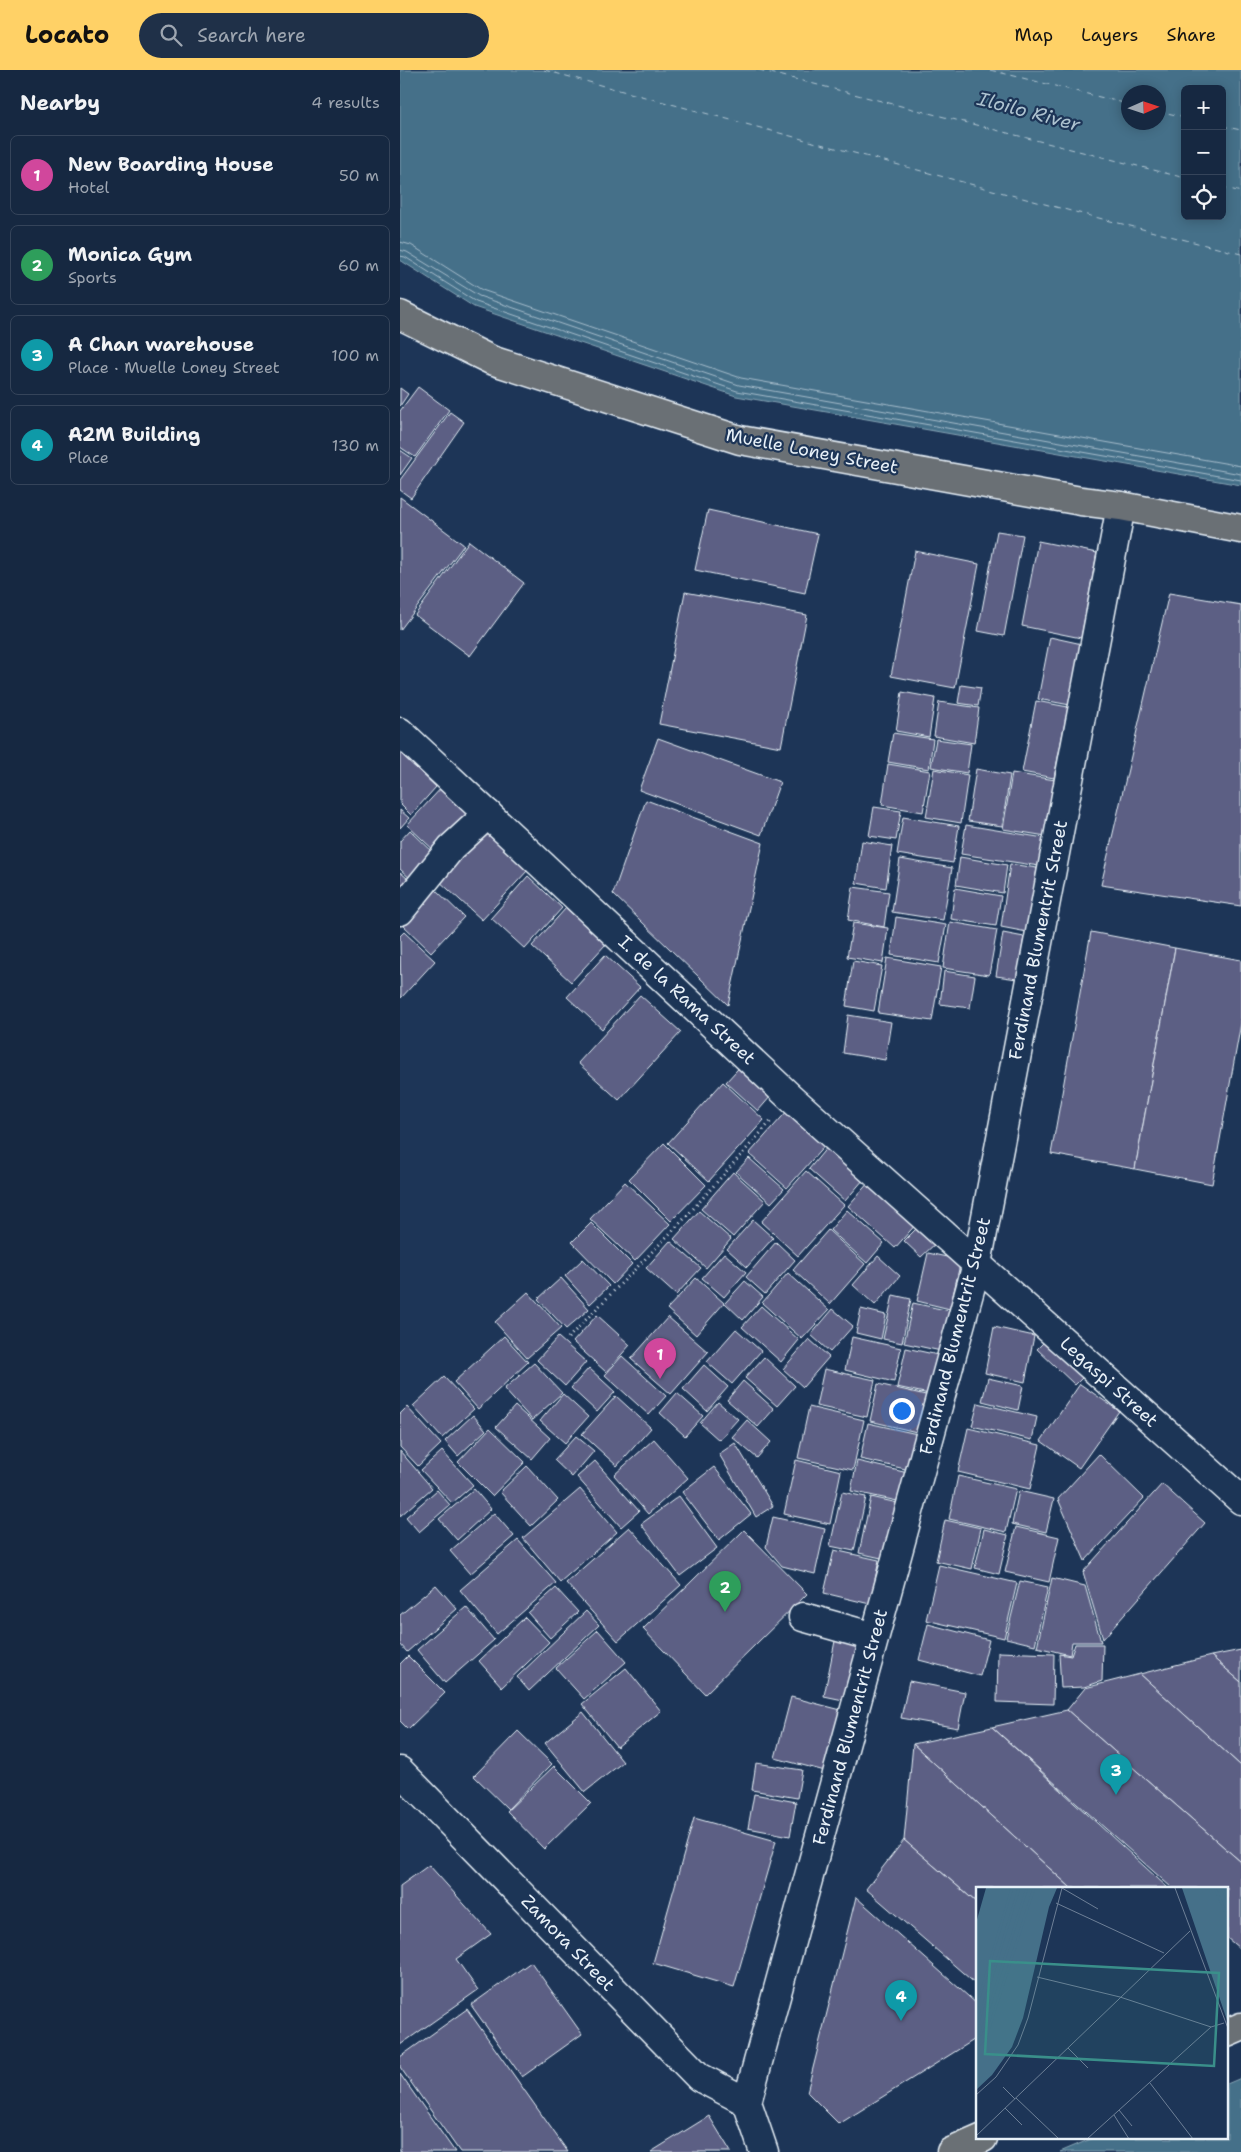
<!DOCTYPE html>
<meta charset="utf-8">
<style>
:root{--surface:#162841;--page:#1f3048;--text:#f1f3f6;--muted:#9ea6b1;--line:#35445a;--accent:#ffd166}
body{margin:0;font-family:"Shantell Sans",sans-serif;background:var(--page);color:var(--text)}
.controls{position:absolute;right:15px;top:15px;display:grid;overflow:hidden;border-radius:8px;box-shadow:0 2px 12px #0003}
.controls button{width:45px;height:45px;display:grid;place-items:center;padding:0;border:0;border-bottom:1px solid var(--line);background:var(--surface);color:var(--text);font:25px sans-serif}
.compass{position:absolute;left:721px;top:15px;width:45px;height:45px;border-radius:50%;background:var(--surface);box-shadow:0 2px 12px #0003;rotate:87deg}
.you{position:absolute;left:501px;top:1340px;width:18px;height:18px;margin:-12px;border:4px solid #fff;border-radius:50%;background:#1a73e8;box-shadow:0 0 0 8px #1a73e833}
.badge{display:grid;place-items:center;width:32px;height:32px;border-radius:50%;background:var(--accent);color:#fff;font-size:16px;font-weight:700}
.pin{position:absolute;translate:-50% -41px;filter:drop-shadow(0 1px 2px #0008)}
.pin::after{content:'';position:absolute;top:26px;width:18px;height:15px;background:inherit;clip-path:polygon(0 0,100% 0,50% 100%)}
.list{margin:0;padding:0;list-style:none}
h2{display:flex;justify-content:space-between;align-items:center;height:65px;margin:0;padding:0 20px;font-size:21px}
h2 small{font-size:16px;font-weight:400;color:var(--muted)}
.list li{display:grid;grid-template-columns:32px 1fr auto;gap:15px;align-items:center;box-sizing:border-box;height:80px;margin:0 10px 10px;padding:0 10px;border:1px solid var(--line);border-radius:8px}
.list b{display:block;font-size:19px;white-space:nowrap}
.list p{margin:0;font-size:16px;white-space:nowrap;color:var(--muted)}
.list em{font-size:16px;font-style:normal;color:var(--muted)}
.icon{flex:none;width:28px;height:28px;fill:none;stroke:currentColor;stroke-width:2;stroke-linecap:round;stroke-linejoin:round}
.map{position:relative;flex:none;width:841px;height:2082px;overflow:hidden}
header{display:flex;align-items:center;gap:30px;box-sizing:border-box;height:70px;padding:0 25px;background:var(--accent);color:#111}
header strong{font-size:24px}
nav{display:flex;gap:28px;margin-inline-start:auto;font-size:18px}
.search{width:350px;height:45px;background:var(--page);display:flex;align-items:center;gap:12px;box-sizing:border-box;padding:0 18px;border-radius:28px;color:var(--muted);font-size:19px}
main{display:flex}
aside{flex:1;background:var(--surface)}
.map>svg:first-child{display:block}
</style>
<header>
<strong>Locato</strong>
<div class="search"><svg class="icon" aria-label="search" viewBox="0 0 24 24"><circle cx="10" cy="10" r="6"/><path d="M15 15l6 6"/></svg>Search here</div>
<nav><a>Map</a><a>Layers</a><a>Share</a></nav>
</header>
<main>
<aside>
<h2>Nearby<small>4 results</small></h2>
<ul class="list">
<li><span class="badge" style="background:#d1479c">1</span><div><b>New Boarding House</b><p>Hotel</p></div><em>50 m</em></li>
<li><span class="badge" style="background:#2e9e5b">2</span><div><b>Monica Gym</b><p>Sports</p></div><em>60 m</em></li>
<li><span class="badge" style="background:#0f9aa8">3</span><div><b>A Chan warehouse</b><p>Place · Muelle Loney Street</p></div><em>100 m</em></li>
<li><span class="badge" style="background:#0f9aa8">4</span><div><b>A2M Building</b><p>Place</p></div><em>130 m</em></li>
</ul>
</aside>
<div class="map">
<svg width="841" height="2082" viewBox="0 0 841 2082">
<rect width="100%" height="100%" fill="#1d3557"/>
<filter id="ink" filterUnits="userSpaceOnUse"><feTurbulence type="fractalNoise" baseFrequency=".02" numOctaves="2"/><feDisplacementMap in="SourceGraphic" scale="10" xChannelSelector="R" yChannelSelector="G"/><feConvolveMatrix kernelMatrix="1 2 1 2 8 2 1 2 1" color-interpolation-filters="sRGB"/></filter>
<g filter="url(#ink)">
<g fill="#457089" stroke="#86a4b5" fill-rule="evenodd">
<path d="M0,0H841V415L336,326L74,237L0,190ZM785,19H822V146H785ZM728,22H758V52H728Z"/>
<path d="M841,2008V2082H660L693,2068H827V2014Z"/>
</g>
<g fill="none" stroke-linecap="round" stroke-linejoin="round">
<g stroke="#a7bdcc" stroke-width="1">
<path d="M0,172L11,175L82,220L341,308L841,396"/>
<path d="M0,180L7,182L79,226L339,315L841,404"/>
<path d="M0,186L5,187L76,232L337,321L841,410"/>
</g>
<g stroke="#afc4d1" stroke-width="1" stroke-dasharray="6 5" stroke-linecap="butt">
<path d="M144,0L671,141L841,184"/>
<path d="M359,0L785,108"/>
<path d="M590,0L728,34"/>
<path d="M758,41L785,47"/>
<path d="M822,56L841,60"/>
<path d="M822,117L841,122"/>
</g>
</g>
<g fill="#5c5f84" stroke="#e8f1f8">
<path d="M18,317L49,340L15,387L0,377V341Z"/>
<path d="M0,318L8,324L0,336Z"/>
<path d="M50,342L64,352L11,428L0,420V410Z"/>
<path d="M0,380L12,388L0,405Z"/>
<path d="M0,427L64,475L0,560Z"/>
<path d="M308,440L418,464L405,523L295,500Z"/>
<path d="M597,461L623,465L604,566L578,561Z"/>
<path d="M69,471L124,513L70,586L15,545Z"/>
<path d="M638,471L697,483L681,568L622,556Z"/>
<path d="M515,481L579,494L555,618L491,606Z"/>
<path d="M285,522L407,545L381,677L259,654Z"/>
<path d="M769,523L841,535V836L701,815Z"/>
<path d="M650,567L682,574L670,635L638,629Z"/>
<path d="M561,615L581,618L578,636L558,633Z"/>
<path d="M502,622L535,628L529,667L496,661Z"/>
<path d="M636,631L668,637L654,708L622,702Z"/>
<path d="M539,632L579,638L574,673L534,666Z"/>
<path d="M493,663L533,669L529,699L488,692Z"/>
<path d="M258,668L380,712L361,765L239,720Z"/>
<path d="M536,669L571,674L567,703L531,697Z"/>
<path d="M0,683L36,717L11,745L0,734Z"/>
<path d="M488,694L530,701L523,742L482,735Z"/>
<path d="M534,699L568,705L561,753L526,747Z"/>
<path d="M576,699L610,705L602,756L568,751Z"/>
<path d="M612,703L655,710L646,766L603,759Z"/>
<path d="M43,716L74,746L38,784L7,755Z"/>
<path d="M246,730L363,773L328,935L213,824Z"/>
<path d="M474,737L501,741L496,770L469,766Z"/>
<path d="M0,740L9,748L0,758Z"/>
<path d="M503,747L559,756L553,793L497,784Z"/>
<path d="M566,755L644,768L639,796L561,784Z"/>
<path d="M83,759L128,800L82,850L38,810Z"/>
<path d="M10,760L38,787L14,812L0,799V771Z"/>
<path d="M462,771L492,776L486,818L456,813Z"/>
<path d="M560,787L607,795L603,823L556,815Z"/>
<path d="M500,789L552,798L543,850L492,842Z"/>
<path d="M610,794L637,798L627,862L601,857Z"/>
<path d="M0,802L15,815L0,831Z"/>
<path d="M128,806L162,838L125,879L91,848Z"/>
<path d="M453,817L489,822L484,857L448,850Z"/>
<path d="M34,818L64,847L31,882L1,853Z"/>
<path d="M555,818L601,826L596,856L551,849Z"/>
<path d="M166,838L206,874L171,912L132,876Z"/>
<path d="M496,847L546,855L539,893L491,885Z"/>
<path d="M550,852L597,860L589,905L543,898Z"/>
<path d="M453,853L488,858L483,893L447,887Z"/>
<path d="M4,862L35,891L1,928L0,866Z"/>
<path d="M691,862L775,878L735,1099L651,1084Z"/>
<path d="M603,863L624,867L617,909L596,906Z"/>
<path d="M775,878L841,890V953L812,1114L735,1099Z"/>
<path d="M205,885L240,917L202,959L167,927Z"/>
<path d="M487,888L541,897L532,951L478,943Z"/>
<path d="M453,891L482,896L474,941L446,936Z"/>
<path d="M544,901L575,906L570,938L540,934Z"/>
<path d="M240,925L281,962L219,1030L178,993Z"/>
<path d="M448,945L491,952L485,990L443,983Z"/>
<path d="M346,990L377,1019L358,1041L326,1012Z"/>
<path d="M323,1012L364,1050L309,1111L268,1073Z"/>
<path d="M389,1039L427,1073L387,1118L349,1084Z"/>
<path d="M264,1073L306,1115L271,1151L229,1109Z"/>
<path d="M428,1076L464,1109L445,1131L409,1099Z"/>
<path d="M349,1088L384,1119L371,1133L336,1102Z"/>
<path d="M406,1101L444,1135L398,1186L361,1152Z"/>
<path d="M333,1102L365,1131L333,1167L301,1139Z"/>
<path d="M470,1111L517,1153L495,1178L448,1136Z"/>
<path d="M225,1112L270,1154L235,1191L190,1149Z"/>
<path d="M447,1140L484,1173L467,1193L430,1160Z"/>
<path d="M299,1141L331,1169L306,1198L274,1169Z"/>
<path d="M353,1150L373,1168L347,1197L327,1179Z"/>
<path d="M191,1153L232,1194L213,1214L172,1172Z"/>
<path d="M520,1155L537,1172L521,1187L504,1171Z"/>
<path d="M428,1160L465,1194L430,1234L393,1200Z"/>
<path d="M270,1171L301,1198L276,1225L246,1198Z"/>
<path d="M376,1172L395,1190L365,1224L346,1207Z"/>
<path d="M324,1183L346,1202L324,1227L302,1208Z"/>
<path d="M528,1183L561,1190L550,1239L517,1231Z"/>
<path d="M478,1186L500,1206L475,1235L453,1215Z"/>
<path d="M183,1189L209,1216L190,1234L165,1206Z"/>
<path d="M388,1203L429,1240L402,1269L362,1233Z"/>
<path d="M161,1208L189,1239L166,1259L138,1229Z"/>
<path d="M296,1208L324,1233L296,1265L267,1239Z"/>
<path d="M345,1211L363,1227L343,1250L325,1233Z"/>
<path d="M128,1222L161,1258L127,1288L95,1252Z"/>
<path d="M493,1225L511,1229L502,1273L483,1269Z"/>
<path d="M513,1233L550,1241L541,1281L504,1273Z"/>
<path d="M361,1236L399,1270L381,1292L342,1257Z"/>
<path d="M433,1239L453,1256L430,1282L411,1265Z"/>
<path d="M461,1239L486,1245L481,1269L456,1263Z"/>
<path d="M197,1245L230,1275L206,1302L173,1272Z"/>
<path d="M268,1247L308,1282L271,1324L231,1289Z"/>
<path d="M594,1257L634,1266L625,1312L585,1303Z"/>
<path d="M336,1259L361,1281L332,1314L307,1292Z"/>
<path d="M651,1265L689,1301L675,1315L637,1279Z"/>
<path d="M104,1266L128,1292L78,1339L54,1312Z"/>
<path d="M158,1267L186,1292L165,1316L137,1290Z"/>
<path d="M452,1267L501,1278L494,1312L445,1300Z"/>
<path d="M409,1269L429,1287L403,1317L383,1299Z"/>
<path d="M506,1278L538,1285L529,1324L497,1317Z"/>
<path d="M222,1286L266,1326L249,1345L205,1305Z"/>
<path d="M364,1287L395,1316L377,1336L345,1308Z"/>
<path d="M134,1293L162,1323L132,1350L104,1319Z"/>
<path d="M304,1295L328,1317L307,1341L283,1319Z"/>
<path d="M189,1298L215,1322L197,1342L171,1318Z"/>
<path d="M424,1299L475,1310L467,1347L416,1336Z"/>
<path d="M44,1307L74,1339L42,1368L13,1336Z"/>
<path d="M588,1308L623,1316L618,1340L582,1331Z"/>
<path d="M343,1311L374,1339L358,1357L327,1330Z"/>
<path d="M478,1314L530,1326L521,1363L470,1351Z"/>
<path d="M680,1314L719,1341L679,1398L641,1371Z"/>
<path d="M277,1323L303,1346L285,1366L260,1343Z"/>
<path d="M163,1324L188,1347L165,1373L140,1351Z"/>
<path d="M216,1326L251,1358L217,1396L182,1364Z"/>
<path d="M318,1332L338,1349L319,1370L300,1353Z"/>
<path d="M578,1333L637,1347L632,1370L572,1356Z"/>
<path d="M115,1336L150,1368L132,1389L96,1357Z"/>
<path d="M7,1337L41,1374L18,1396L0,1377V1344Z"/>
<path d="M409,1337L464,1350L453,1400L398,1388Z"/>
<path d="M73,1345L86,1360L58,1386L45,1371Z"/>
<path d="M347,1350L371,1372L357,1388L332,1367Z"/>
<path d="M468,1353L517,1364L510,1400L460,1389Z"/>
<path d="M90,1358L125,1392L92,1426L58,1392Z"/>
<path d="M568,1358L640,1375L630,1419L558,1402Z"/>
<path d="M176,1366L194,1381L172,1407L154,1390Z"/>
<path d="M254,1369L288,1408L248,1444L214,1405Z"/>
<path d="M335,1373L373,1436L356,1447L319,1384Z"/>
<path d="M0,1381L32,1418L0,1446Z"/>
<path d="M42,1381L73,1415L52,1433L21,1400Z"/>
<path d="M699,1384L744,1428L685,1491L658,1429Z"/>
<path d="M396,1390L441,1401L430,1454L384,1444Z"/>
<path d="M195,1391L239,1441L221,1457L177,1407Z"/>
<path d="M457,1391L508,1403L502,1432L451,1421Z"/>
<path d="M127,1396L158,1430L131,1456L100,1422Z"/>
<path d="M314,1397L351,1444L319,1470L282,1422Z"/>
<path d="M558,1406L616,1419L606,1462L549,1449Z"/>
<path d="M762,1414L805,1453L703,1569L683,1502Z"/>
<path d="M74,1419L91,1439L57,1470L39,1449Z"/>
<path d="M180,1419L217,1462L160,1512L123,1468Z"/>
<path d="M37,1420L50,1435L19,1462L6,1447Z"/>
<path d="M619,1421L654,1429L646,1462L612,1454Z"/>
<path d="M442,1422L466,1427L454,1481L430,1476Z"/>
<path d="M279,1426L317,1478L280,1506L241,1454Z"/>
<path d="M471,1427L502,1434L490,1490L459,1483Z"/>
<path d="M94,1443L114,1466L70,1504L50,1481Z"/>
<path d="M373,1447L425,1459L415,1504L382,1496L366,1477Z"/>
<path d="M545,1450L581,1458L572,1499L536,1491Z"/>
<path d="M229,1457L281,1515L218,1571L166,1513Z"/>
<path d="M616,1457L659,1467L649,1512L605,1502Z"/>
<path d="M584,1459L608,1465L599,1504L575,1498Z"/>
<path d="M344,1460L407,1524L305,1624L243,1559Z"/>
<path d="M118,1470L156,1513L97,1564L60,1520Z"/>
<path d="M434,1480L479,1490L470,1534L424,1523Z"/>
<path d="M539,1495L617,1513L604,1568L526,1550Z"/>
<path d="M652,1508L685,1516L701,1572H672L670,1585L637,1577Z"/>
<path d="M620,1511L648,1517L635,1575L606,1568Z"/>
<path d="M36,1515L57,1539L7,1582L0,1574V1545Z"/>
<path d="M156,1518L178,1542L150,1568L128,1543Z"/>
<path d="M66,1537L94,1570L45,1613L17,1580Z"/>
<path d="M186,1541L199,1555L129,1621L117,1607Z"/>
<path d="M125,1547L149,1572L102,1617L79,1591Z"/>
<path d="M528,1554L589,1570L580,1606L519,1590Z"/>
<path d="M198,1560L226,1592L184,1629L156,1598Z"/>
<path d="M436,1566L460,1572L448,1631L424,1626Z"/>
<path d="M675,1574H703L702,1611L684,1617L661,1618L659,1584L671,1586Z"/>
<path d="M841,1580V1612L811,1586Z"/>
<path d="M598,1582L654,1584L653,1634L597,1632Z"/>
<path d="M8,1586L45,1623L8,1659L0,1651V1594Z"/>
<path d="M811,1586L841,1612V1696L740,1604Z"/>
<path d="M226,1598L261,1641L217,1677L182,1634Z"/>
<path d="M740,1604L841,1696V1792L667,1640L685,1618Z"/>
<path d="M509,1611L565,1622L558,1658L501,1648Z"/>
<path d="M391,1627L441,1640L425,1701L375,1688Z"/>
<path d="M667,1640L841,1792V1876L839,1878L827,1868V1818H772L592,1657Z"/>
<path d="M183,1642L223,1692L185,1722L145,1673Z"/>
<path d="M592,1657L768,1818H671L513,1674Z"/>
<path d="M118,1661L152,1694L108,1739L74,1706Z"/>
<path d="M513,1674L671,1818H577V1833L504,1770Z"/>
<path d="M356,1693L402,1700L397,1728L352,1720Z"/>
<path d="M154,1696L191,1733L144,1779L107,1741Z"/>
<path d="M354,1724L396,1732L390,1766L348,1758Z"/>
<path d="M294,1748L376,1771L334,1917L253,1893Z"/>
<path d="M504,1770L577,1833V1915L466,1819Z"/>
<path d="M29,1795L91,1864L56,1889L78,1920L0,1975V1816Z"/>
<path d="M456,1827L577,1934V1968L439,2054L407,2022Z"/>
<path d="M131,1892L182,1964L122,2007L71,1935Z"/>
<path d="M67,1939L168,2082H60L0,1997V1987Z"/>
<path d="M0,2004L55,2082H0Z"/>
<path d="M309,2046L331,2082H251Z"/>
</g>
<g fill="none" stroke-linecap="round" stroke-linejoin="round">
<defs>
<g id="minor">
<path d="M0,662L391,1028L841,1430"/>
<path d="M0,841L51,778L88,744"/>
<path d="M403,1547L474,1567"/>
<path d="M0,1701L299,2007L347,2032"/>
<path d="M364,2082L347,2032L577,1194L721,436"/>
</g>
<g id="major">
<path d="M0,245L91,290L340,370L681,431L721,436L841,459"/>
<path d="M827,1963L841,1957"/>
<path d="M551,2082L583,2068"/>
</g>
</defs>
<use href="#minor" stroke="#e8f1f8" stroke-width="31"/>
<use href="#major" stroke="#e8f1f8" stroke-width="31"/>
<path stroke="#e8f1f8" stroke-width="3" stroke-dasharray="1 4" stroke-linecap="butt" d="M168,1268L284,1149L373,1049"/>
<use href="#minor" stroke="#1d3557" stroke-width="28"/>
<use href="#major" stroke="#6b6f75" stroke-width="28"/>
</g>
</g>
<g text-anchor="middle" stroke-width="4.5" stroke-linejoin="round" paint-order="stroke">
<g font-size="18" fill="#e8f1f8" stroke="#1d3557">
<text transform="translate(412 381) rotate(11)" y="6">Muelle Loney Street</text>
<text transform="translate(638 870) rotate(-79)" y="6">Ferdinand Blumentrit Street</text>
<text transform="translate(287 930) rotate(43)" y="6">I. de la Rama Street</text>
<text transform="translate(555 1266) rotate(-76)" y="6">Ferdinand Blumentrit Street</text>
<text transform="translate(709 1312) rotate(42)" y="6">Legaspi Street</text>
<text transform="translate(450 1657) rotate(-75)" y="6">Ferdinand Blumentrit Street</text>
<text transform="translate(168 1873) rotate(46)" y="6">Zamora Street</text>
</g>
<g font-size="19" font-style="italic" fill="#afc4d1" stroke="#1d3557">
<text transform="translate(629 41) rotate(15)" y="7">Iloilo River</text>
</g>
</g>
<g transform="translate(576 1817)">
<rect width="252" height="252" fill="#1d3557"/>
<path d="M10,1H81L73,20L47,131L36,160L16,188L0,203V36ZM206,1H252V136Z" fill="#457089"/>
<path fill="none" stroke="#457089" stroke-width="2.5" d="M239,1L253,33M246,1L253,16M0,122L36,1M0,143L43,1M0,153L5,147L51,1M0,160L10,151L58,1"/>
<path fill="none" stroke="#6e8097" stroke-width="1" d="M86,1L122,22M199,1L253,144M80,16L188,66M61,90L144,110L235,140L248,136M92,161L112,181M174,196L217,252M27,200L39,212M0,208L20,190L42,158L52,131L86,1M40,211L83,252M29,221L46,238M143,223L156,239M138,228L153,252M0,249L214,44M111,252L235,140"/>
<path fill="#3a8f8a" fill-opacity="0.15" stroke="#3a8f8a" stroke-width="2.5" d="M14,74L243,86L238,179L9,167Z"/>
<rect width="252" height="252" fill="none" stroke="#e8f1f8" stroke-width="2.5"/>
</g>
</svg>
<div class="controls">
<button>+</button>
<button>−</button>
<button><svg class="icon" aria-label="locate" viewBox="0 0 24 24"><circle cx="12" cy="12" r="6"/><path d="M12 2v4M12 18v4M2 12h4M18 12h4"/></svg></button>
</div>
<svg class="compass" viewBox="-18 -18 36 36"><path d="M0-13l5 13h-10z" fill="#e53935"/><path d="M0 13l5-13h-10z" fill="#9ea6b1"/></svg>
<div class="you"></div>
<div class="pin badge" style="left:260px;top:1309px;background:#d1479c">1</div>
<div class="pin badge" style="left:325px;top:1542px;background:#2e9e5b">2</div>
<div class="pin badge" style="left:716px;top:1725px;background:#0f9aa8">3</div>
<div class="pin badge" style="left:501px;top:1951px;background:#0f9aa8">4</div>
</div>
</main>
